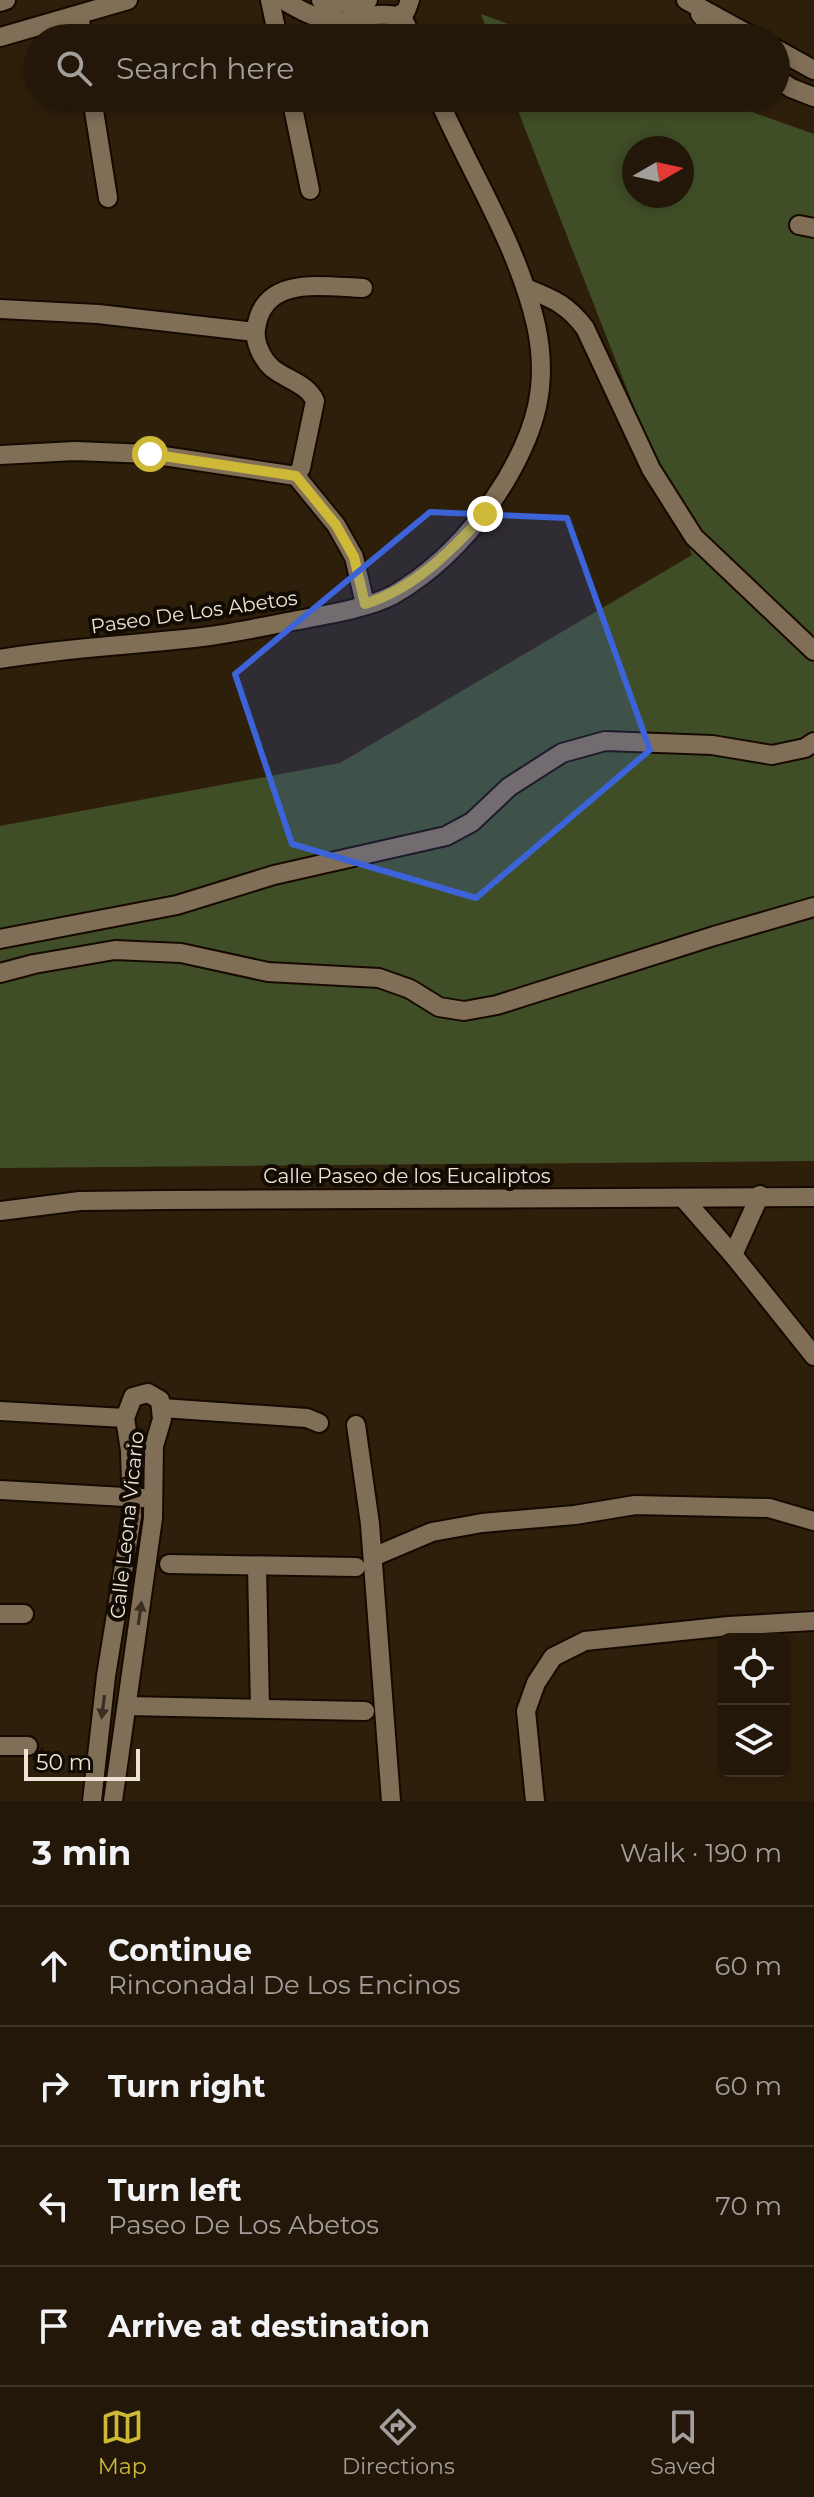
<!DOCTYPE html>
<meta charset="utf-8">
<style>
:root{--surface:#221708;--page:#2a2012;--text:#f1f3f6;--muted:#a29f9c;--line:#3f3629;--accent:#ceb837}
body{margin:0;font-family:Montserrat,sans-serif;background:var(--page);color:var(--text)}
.controls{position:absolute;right:24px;bottom:24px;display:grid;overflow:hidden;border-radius:12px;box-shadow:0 4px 12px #0003}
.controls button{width:72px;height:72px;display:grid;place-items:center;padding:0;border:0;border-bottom:2px solid var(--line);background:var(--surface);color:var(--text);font:40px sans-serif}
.compass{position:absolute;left:622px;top:136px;width:72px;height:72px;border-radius:50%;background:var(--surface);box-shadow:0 4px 12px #0003;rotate:81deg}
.scale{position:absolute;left:24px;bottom:20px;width:116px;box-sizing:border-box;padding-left:8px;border:4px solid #ede3d7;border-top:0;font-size:22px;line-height:28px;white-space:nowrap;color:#ede3d7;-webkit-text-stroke:6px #110b04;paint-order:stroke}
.stop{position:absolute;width:24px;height:24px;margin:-18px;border:6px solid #ceb837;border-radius:50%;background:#fff}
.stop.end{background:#ceb837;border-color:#fff;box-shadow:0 2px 8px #0008}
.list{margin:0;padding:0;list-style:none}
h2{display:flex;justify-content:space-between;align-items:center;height:104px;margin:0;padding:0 32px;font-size:34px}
h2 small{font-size:26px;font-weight:400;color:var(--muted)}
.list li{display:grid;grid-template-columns:52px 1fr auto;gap:24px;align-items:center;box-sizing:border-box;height:120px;padding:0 32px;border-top:2px solid var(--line)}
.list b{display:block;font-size:30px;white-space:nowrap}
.list p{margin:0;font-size:26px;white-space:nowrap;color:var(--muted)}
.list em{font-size:26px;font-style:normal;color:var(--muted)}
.icon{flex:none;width:44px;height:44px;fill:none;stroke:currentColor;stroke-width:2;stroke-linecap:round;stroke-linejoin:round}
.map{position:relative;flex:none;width:814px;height:1801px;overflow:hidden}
.search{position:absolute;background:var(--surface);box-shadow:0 4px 12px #0003;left:24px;right:24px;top:24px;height:88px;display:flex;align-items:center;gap:20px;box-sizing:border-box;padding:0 28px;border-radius:44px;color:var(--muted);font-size:30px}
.sheet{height:584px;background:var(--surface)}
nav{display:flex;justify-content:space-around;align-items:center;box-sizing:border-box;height:112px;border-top:2px solid var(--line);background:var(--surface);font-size:22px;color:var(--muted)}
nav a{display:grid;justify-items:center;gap:4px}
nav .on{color:var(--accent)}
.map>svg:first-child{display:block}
</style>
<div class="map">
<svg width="814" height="1801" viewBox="0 0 814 1801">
<rect width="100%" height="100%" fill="#2e1f0a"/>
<g fill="#404e27" fill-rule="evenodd">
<path d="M481,14L546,38H490Z"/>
<path d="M513,98H713L814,134V1161L0,1168V826L340,763L692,555ZM634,148H682V196H634Z"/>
</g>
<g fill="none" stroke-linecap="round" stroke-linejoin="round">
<defs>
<g id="minor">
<path d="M270,0L278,38"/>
<path d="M283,0C303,12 321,22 345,20C363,18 379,12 397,16L406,11L410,0"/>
<path d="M321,0L336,3L368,0"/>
<path d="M686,0L755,38"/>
<path d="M0,2L6,0"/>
<path d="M401,14L412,38"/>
<path d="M700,14L721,38"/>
<path d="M79,15L83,38"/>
<path d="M0,37L128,0"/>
<path d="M776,49L814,70"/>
<path d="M776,78L791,88L814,97"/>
<path d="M92,98L108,198"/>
<path d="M291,98L310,190"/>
<path d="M799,225L814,228"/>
<path d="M526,288C553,299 567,304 585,328L651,469L694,537L814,651"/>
<path d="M0,309L98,314L255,332"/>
<path d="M0,455L75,451L150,454L296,476"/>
<path d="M296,476L301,468L315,401C308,384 285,379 272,368C262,359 254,342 256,329C263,274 324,287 363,288"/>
<path d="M296,476L336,525L354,557L365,604"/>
<path d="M0,659C69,647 140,645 210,636C238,632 266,626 293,621C324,615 366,609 393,595C440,568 478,526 506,480C536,429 549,385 536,325C517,243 471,174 438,98"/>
<path d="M0,939L177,905L274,875L446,836L472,822L509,787L562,753L605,741L712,745L772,755L805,748L814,742"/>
<path d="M0,973L34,964L115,950L181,953L268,972L379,978L410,989L439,1007L464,1011L497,1005L714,936L814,907"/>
<path d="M683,1198L733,1255L814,1356"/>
<path d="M0,1211L80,1201L165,1200L814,1197"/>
<path d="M733,1255L760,1195"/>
<path d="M162,1408L307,1418L319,1423"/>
<path d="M0,1411L125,1418"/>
<path d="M356,1425L370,1524L391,1801"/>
<path d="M0,1490L143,1498"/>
<path d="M373,1557L432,1532L482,1523L575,1515L635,1505L769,1508L814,1521"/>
<path d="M169,1564L356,1567"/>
<path d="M257,1566L260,1708"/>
<path d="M0,1614H24"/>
<path d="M127,1706L365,1711"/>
<path d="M0,1746H28"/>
<path d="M92,1801L106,1676L132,1516L130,1451L125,1418L133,1397L148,1393L160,1400L162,1419L154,1446L153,1518L113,1801"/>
<path d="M535,1801L526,1711L536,1683L553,1657L585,1641L729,1626L814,1621"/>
</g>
</defs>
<use href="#minor" stroke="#160900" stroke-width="22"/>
<use href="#minor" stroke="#806e57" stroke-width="18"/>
</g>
<defs><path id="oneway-solid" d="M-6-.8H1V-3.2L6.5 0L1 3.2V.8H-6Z" transform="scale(2)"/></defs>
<g fill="#382e21">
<use href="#oneway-solid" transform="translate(140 1613) rotate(-82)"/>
<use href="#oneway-solid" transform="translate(103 1707) rotate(97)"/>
</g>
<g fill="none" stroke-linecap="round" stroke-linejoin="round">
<path stroke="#ceb837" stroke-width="10" d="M150,454L296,476L336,525L354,557L365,604C415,588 450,552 485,514"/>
</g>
<path fill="#3c64d8" fill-opacity="0.2" stroke="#3c64d8" stroke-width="6" stroke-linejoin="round" d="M430,512L567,518L650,750L476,898L292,844L235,674Z"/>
<g text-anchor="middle" stroke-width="8" stroke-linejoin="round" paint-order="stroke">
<g font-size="20" fill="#ede3d7" stroke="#110b04">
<text transform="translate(194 612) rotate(-8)" y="7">Paseo De Los Abetos</text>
<text x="407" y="1183">Calle Paseo de los Eucaliptos</text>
<text transform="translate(127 1525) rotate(-84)" y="7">Calle Leona Vicario</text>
</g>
</g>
</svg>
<div class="controls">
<button><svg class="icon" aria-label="locate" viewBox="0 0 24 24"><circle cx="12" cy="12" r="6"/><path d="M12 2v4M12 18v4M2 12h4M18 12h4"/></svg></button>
<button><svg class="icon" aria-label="layers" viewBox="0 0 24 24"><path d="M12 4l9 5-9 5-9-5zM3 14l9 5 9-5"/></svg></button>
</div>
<svg class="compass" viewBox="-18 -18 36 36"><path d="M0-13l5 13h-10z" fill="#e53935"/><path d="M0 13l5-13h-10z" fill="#a29f9c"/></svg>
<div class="scale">50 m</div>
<div class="stop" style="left:150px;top:454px"></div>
<div class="stop end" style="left:485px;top:514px"></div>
<div class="search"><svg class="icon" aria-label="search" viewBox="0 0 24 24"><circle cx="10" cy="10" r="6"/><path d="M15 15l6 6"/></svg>Search here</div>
</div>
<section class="sheet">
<h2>3 min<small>Walk · 190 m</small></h2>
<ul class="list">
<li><svg class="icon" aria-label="ahead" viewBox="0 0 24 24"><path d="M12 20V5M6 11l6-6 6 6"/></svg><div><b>Continue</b><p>RinconadaI De Los Encinos</p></div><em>60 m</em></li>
<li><svg class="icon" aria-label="right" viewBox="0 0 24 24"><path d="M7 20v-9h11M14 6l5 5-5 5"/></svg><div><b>Turn right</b></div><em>60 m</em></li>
<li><svg class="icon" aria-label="left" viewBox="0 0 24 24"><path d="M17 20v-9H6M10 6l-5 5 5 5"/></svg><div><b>Turn left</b><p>Paseo De Los Abetos</p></div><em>70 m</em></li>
<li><svg class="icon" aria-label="arrive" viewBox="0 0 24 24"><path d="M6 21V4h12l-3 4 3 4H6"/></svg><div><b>Arrive at destination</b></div></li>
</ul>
</section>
<nav>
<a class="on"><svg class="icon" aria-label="map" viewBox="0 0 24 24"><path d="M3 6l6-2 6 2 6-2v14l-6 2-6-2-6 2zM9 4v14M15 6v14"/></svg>Map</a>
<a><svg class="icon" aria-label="directions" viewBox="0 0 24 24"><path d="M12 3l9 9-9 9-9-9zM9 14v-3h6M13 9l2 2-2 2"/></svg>Directions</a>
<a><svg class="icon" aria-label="saved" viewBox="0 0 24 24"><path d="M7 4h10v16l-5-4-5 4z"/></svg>Saved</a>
</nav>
